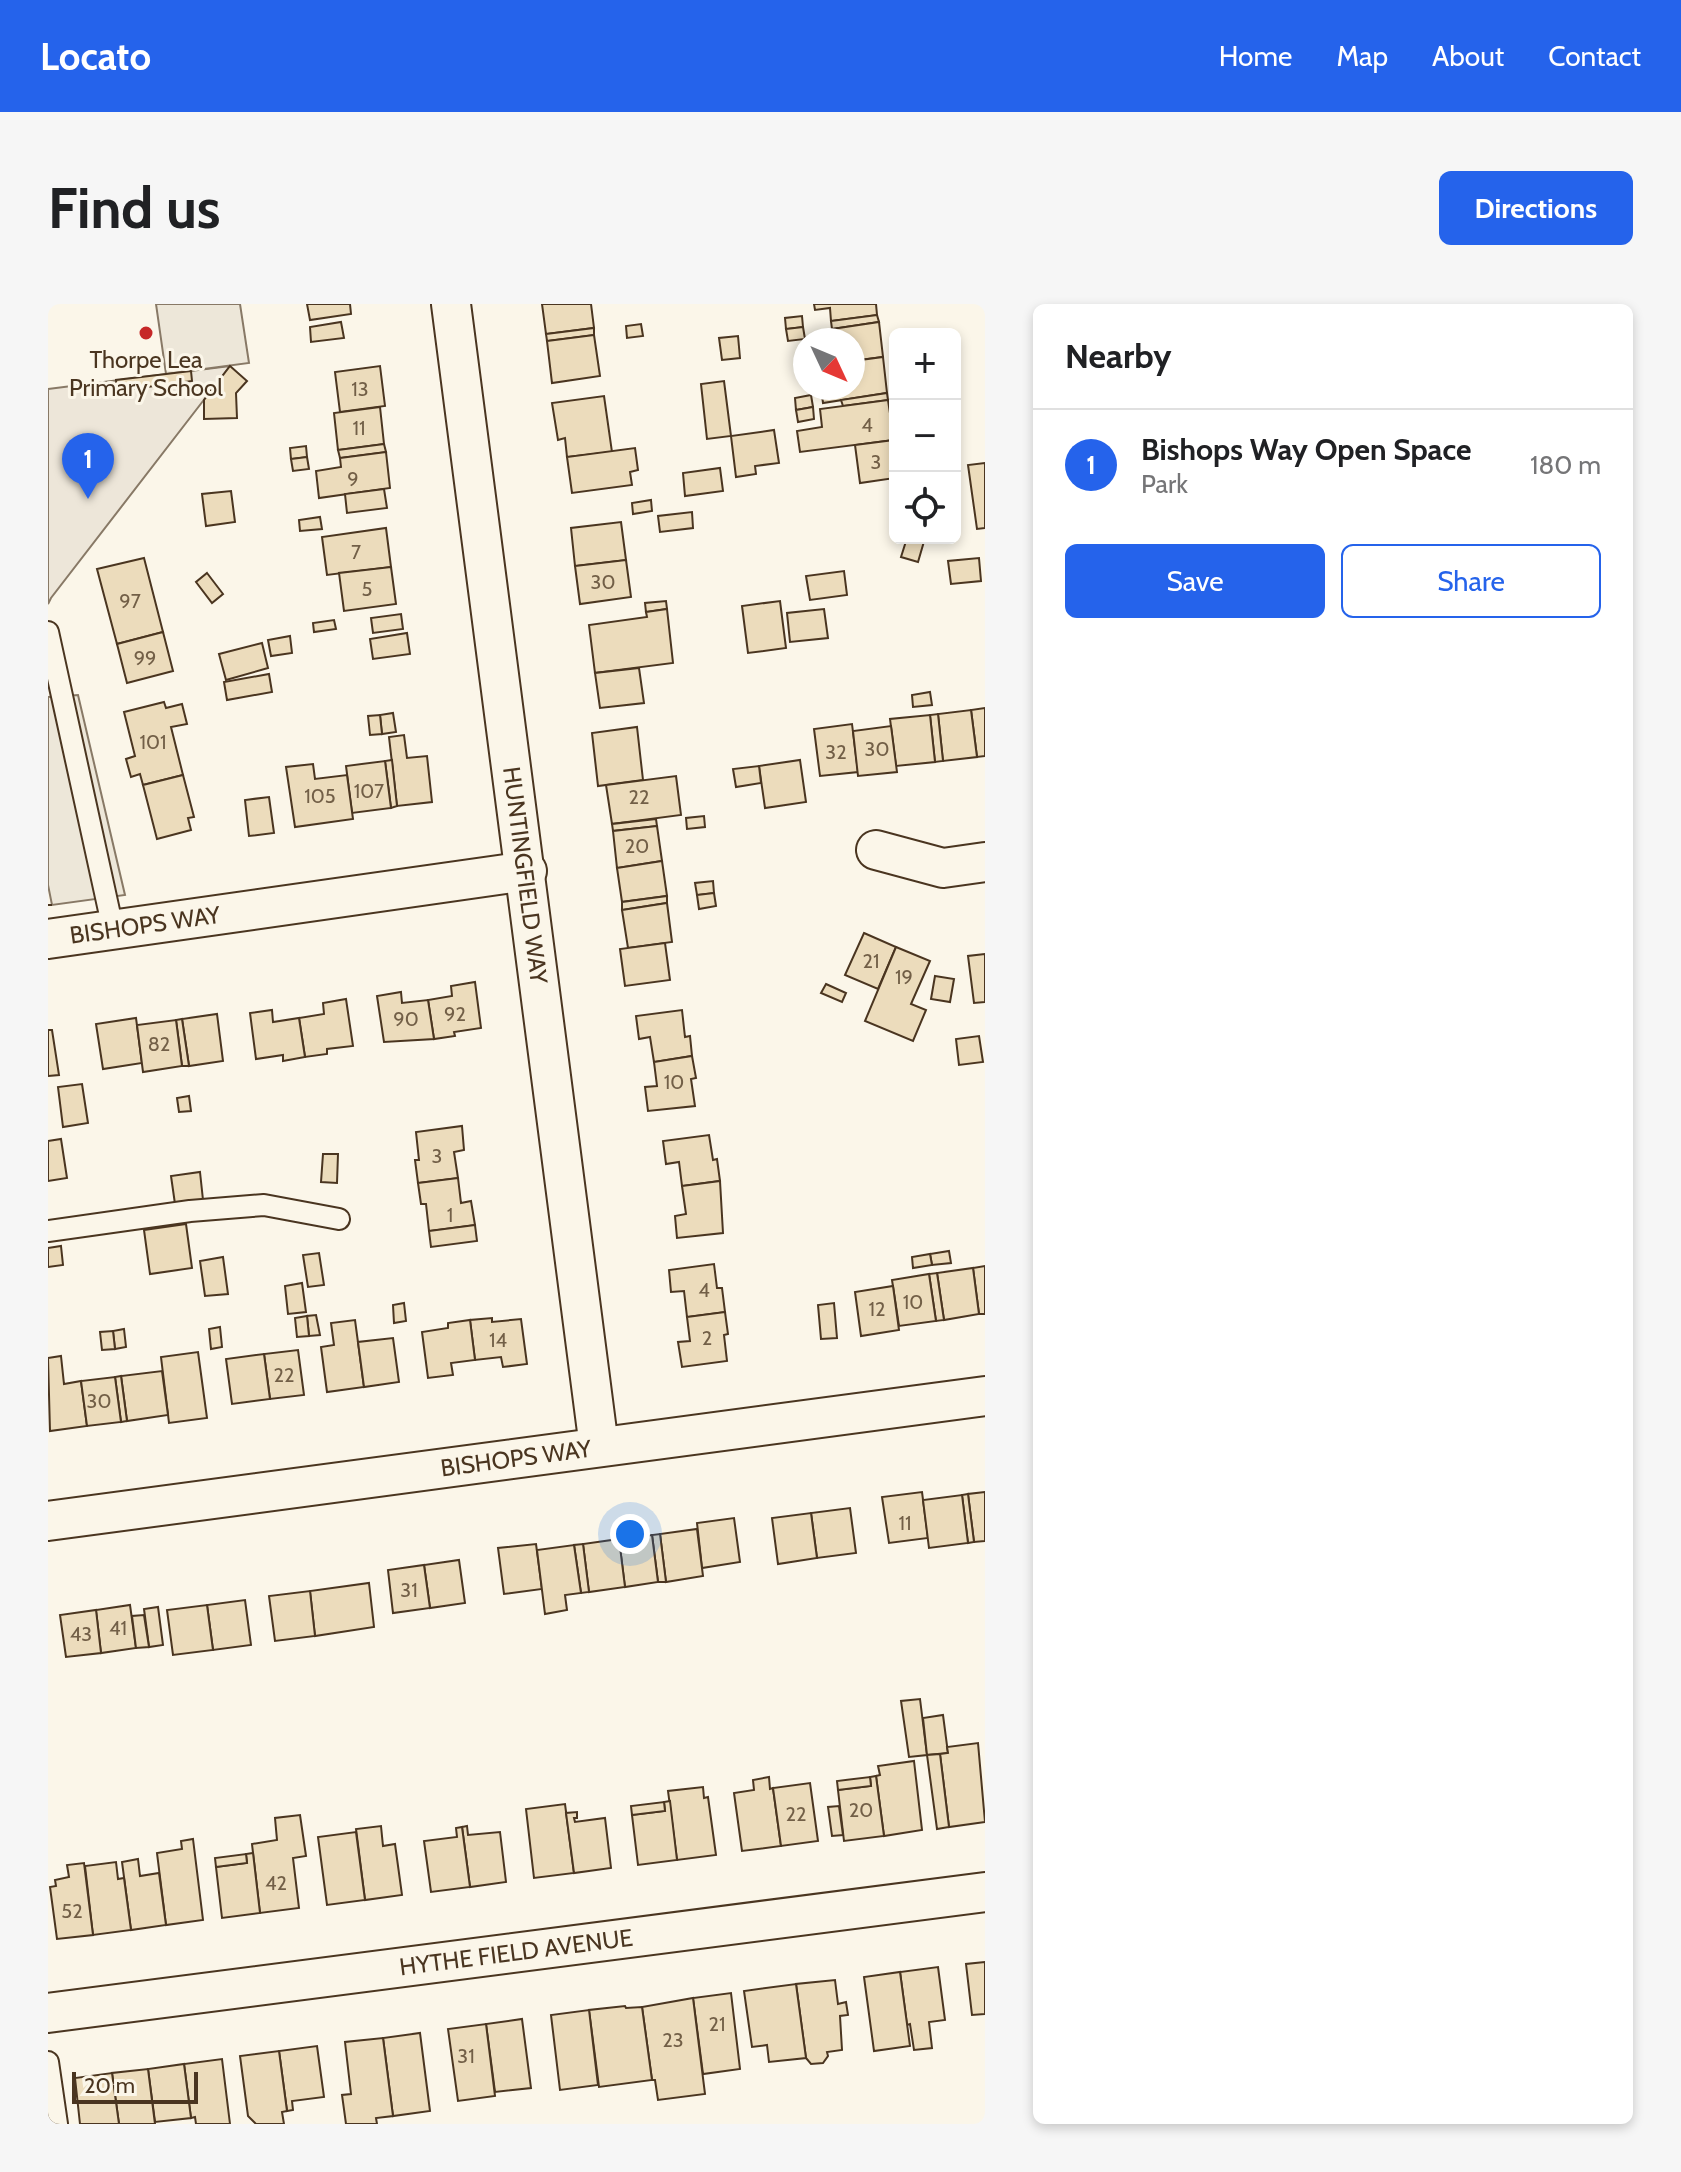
<!DOCTYPE html>
<meta charset="utf-8">
<style>
:root{--surface:#fff;--page:#f6f6f6;--text:#202124;--muted:#757577;--line:#e0e0e0;--accent:#2563eb}
body{margin:0;font-family:Cabin,sans-serif;background:var(--page);color:var(--text)}
.controls{position:absolute;right:24px;top:24px;display:grid;overflow:hidden;border-radius:12px;box-shadow:0 4px 12px #0003}
.controls button{width:72px;height:72px;display:grid;place-items:center;padding:0;border:0;border-bottom:2px solid var(--line);background:var(--surface);color:var(--text);font:40px sans-serif}
.compass{position:absolute;left:745px;top:24px;width:72px;height:72px;border-radius:50%;background:var(--surface);box-shadow:0 4px 12px #0003;rotate:134deg}
.scale{position:absolute;left:24px;bottom:20px;width:126px;box-sizing:border-box;padding-left:8px;border:4px solid #4a3520;border-top:0;font-size:22px;line-height:28px;white-space:nowrap;color:#4a3520;-webkit-text-stroke:6px #fbf6e9;paint-order:stroke}
.you{position:absolute;left:582px;top:1230px;width:28px;height:28px;margin:-20px;border:6px solid #fff;border-radius:50%;background:#1a73e8;box-shadow:0 0 0 12px #1a73e833}
.badge{display:grid;place-items:center;width:52px;height:52px;border-radius:50%;background:var(--accent);color:#fff;font-size:26px;font-weight:700}
.pin{position:absolute;translate:-50% -66px;filter:drop-shadow(0 2px 4px #0008)}
.pin::after{content:'';position:absolute;top:42px;width:28px;height:24px;background:inherit;clip-path:polygon(0 0,100% 0,50% 100%)}
.list{margin:0;padding:0;list-style:none}
h2{display:flex;justify-content:space-between;align-items:center;height:104px;margin:0;padding:0 32px;font-size:34px}
h2 small{font-size:26px;font-weight:400;color:var(--muted)}
.list li{display:grid;grid-template-columns:52px 1fr auto;gap:24px;align-items:center;box-sizing:border-box;height:112px;padding:0 32px;border-top:2px solid var(--line)}
.list b{display:block;font-size:30px;white-space:nowrap}
.list p{margin:0;font-size:26px;white-space:nowrap;color:var(--muted)}
.list em{font-size:26px;font-style:normal;color:var(--muted)}
.actions{display:flex;gap:16px;padding:24px 32px}
.actions a{flex:1;padding:18px 0;border:2px solid var(--accent);border-radius:12px;text-align:center;font-size:28px;color:var(--accent)}
.actions .main{background:var(--accent);color:#fff}
.icon{flex:none;width:44px;height:44px;fill:none;stroke:currentColor;stroke-width:2;stroke-linecap:round;stroke-linejoin:round}
.map{position:relative;flex:none;width:937px;height:1820px;overflow:hidden;border-radius:12px}
header{display:flex;align-items:center;gap:48px;box-sizing:border-box;height:112px;padding:0 40px;background:var(--accent);color:#fff}
header strong{font-size:38px}
nav{display:flex;gap:44px;margin-inline-start:auto;font-size:28px}
.intro{display:flex;align-items:center;justify-content:space-between;box-sizing:border-box;height:192px;padding:0 48px}
h1{margin:0;font-size:56px}
.button{padding:20px 36px;border-radius:12px;background:var(--accent);color:#fff;font-size:28px;font-weight:700}
main{display:flex;gap:48px;padding:0 48px}
aside{flex:1;background:var(--surface);border-radius:12px;box-shadow:0 4px 12px #0003}
.map>svg:first-child{display:block}
</style>
<header>
<strong>Locato</strong>
<nav><a>Home</a><a>Map</a><a>About</a><a>Contact</a></nav>
</header>
<div class="intro"><h1>Find us</h1><a class="button">Directions</a></div>
<main>
<div class="map">
<svg width="937" height="1820" viewBox="0 0 937 1820">
<rect width="100%" height="100%" fill="#fbf6e9"/>
<path fill="#ede6d9" stroke="#887966" stroke-width="2" d="M182,62L3,294L0,300V85Z"/>
<g fill="#ede7d9" stroke="#887966" stroke-width="2">
<path d="M108,0H192L201,59L118,70Z"/>
<path d="M30,391L77,591L4,601L0,581V393Z"/>
</g>
<g fill="#ecdcbc" stroke="#4a3520" stroke-width="2">
<path d="M259,0H302L303,10L262,16Z"/>
<path d="M494,0H543L546,24L498,30Z"/>
<path d="M766,0H828L829,11L783,17L782,4L767,6Z"/>
<path d="M829,11L831,18L784,25L783,17Z"/>
<path d="M754,12L755,23L738,25L737,14Z"/>
<path d="M293,18L296,34L263,38L262,23Z"/>
<path d="M831,18L835,53L805,57V36H766V31L785,28L784,25Z"/>
<path d="M593,20L595,32L579,34L578,22Z"/>
<path d="M755,23L757,35L740,37L738,25Z"/>
<path d="M546,24V31L499,37L498,30Z"/>
<path d="M546,31L552,72L504,79L499,37Z"/>
<path d="M690,32L692,54L674,56L671,34Z"/>
<path d="M835,53L839,89L775,99L773,84H805V57Z"/>
<path d="M182,62L199,77L188,89L189,114L156,115V96Z"/>
<path d="M332,62L337,102L292,108L287,68Z"/>
<path d="M143,67L144,77L69,87L68,76Z"/>
<path d="M676,77L683,132L659,135L653,80Z"/>
<path d="M839,89L840,96L795,102L793,96Z"/>
<path d="M763,91L765,103L748,106L747,94Z"/>
<path d="M556,92L564,148L519,153L517,134L510,136L504,99Z"/>
<path d="M840,96L846,136L752,148L749,127L774,123L772,105Z"/>
<path d="M332,103L336,140L290,146L286,109Z"/>
<path d="M765,103L766,115L750,118L748,106Z"/>
<path d="M726,126L731,159L707,162L708,170L688,173L683,132Z"/>
<path d="M846,136L847,174L812,179L807,141Z"/>
<path d="M336,140L338,148L292,154L290,146Z"/>
<path d="M258,142L259,153L243,155L242,144Z"/>
<path d="M587,144L590,166L582,168L584,181L524,189L519,153Z"/>
<path d="M338,148L342,184L271,194L268,167L293,163L292,154Z"/>
<path d="M259,153L261,165L245,167L243,155Z"/>
<path d="M937,159V224L929,225L920,161Z"/>
<path d="M672,164L675,187L637,192L635,169Z"/>
<path d="M336,185L339,204L299,209L297,190Z"/>
<path d="M183,187L187,218L158,222L154,190Z"/>
<path d="M603,196L604,207L585,210L584,199Z"/>
<path d="M644,208L645,224L612,228L610,212Z"/>
<path d="M272,213L274,225L252,227L251,216Z"/>
<path d="M573,218L578,256L527,262L523,224Z"/>
<path d="M338,224L343,263L279,271L274,233Z"/>
<path d="M859,234H877L870,258L853,253Z"/>
<path d="M96,254L115,328L69,340L49,265Z"/>
<path d="M931,254L933,277L903,280L900,257Z"/>
<path d="M578,256L583,293L532,300L527,262Z"/>
<path d="M343,263L348,300L296,307L291,269Z"/>
<path d="M796,267L799,291L762,296L758,272Z"/>
<path d="M159,269L175,290L164,299L148,278Z"/>
<path d="M618,297L619,305L598,308L597,299Z"/>
<path d="M732,297L738,344L700,349L694,302Z"/>
<path d="M619,305L625,359L547,369L541,321L599,313L598,308Z"/>
<path d="M776,305L780,334L742,338L739,309Z"/>
<path d="M353,310L355,325L325,329L323,314Z"/>
<path d="M286,316L288,325L266,328L265,319Z"/>
<path d="M115,328L125,367L79,379L69,340Z"/>
<path d="M359,329L362,350L325,355L322,335Z"/>
<path d="M242,332L244,349L223,352L220,336Z"/>
<path d="M214,339L220,364L178,376L171,350Z"/>
<path d="M591,364L596,399L552,404L547,369Z"/>
<path d="M221,370L224,388L179,396L176,378Z"/>
<path d="M882,388L884,401L865,403L864,391Z"/>
<path d="M116,398L118,404L134,400L139,420L123,423L135,471L95,481L92,470L83,473L78,455L87,452L76,408Z"/>
<path d="M937,404V452L929,453L923,406Z"/>
<path d="M923,406L929,453L895,457L890,410Z"/>
<path d="M345,409L348,428L334,430L332,411Z"/>
<path d="M890,410L895,457L887,458L882,411Z"/>
<path d="M332,411L334,430L322,431L320,412Z"/>
<path d="M882,411L887,458L848,462L842,415Z"/>
<path d="M804,420L810,468L772,472L766,425Z"/>
<path d="M843,422L849,468L810,472L805,427Z"/>
<path d="M589,423L595,476L550,482L544,429Z"/>
<path d="M356,431L359,454L379,452L384,498L349,502L341,433Z"/>
<path d="M344,456L349,502L343,504L337,457Z"/>
<path d="M752,456L758,498L717,504L711,462Z"/>
<path d="M337,457L343,504L304,509L298,462Z"/>
<path d="M265,460L267,475L299,471L305,515L247,523L238,463Z"/>
<path d="M711,462L713,479L688,483L685,465Z"/>
<path d="M135,471L146,513L140,514L143,526L109,535L95,481Z"/>
<path d="M628,472L633,511L564,520L558,481Z"/>
<path d="M221,493L226,529L201,532L197,496Z"/>
<path d="M656,512L657,523L639,525L638,514Z"/>
<path d="M608,515L609,522L565,527L564,520Z"/>
<path d="M609,522L614,557L569,564L565,527Z"/>
<path d="M614,557L619,592L574,598L569,564Z"/>
<path d="M665,577L666,589L649,591L647,579Z"/>
<path d="M666,589L668,602L651,605L649,591Z"/>
<path d="M619,592V599L574,606V598Z"/>
<path d="M619,599L624,638L580,644L574,606Z"/>
<path d="M816,629L848,643L830,685L797,671Z"/>
<path d="M617,639L622,676L577,682L572,645Z"/>
<path d="M848,643L882,657L863,700L878,706L865,737L817,717Z"/>
<path d="M937,650V698L926,699L920,652Z"/>
<path d="M887,672L906,675L902,698L883,695Z"/>
<path d="M427,678L433,724L406,728L407,732L386,735L380,696L404,692L403,682Z"/>
<path d="M778,680L798,689L794,698L773,689Z"/>
<path d="M353,688L354,699L380,696L386,735L336,738L329,692Z"/>
<path d="M298,695L305,742L279,745V750L257,753L251,714L276,710L275,699Z"/>
<path d="M224,706L225,718L251,714L257,753L235,757V751L208,755L202,709Z"/>
<path d="M634,706L637,733L642,732L644,752L606,758L602,733L591,735L588,712Z"/>
<path d="M169,710L175,757L141,762L134,715Z"/>
<path d="M88,714L94,759L55,765L48,720Z"/>
<path d="M134,715L141,762H134L128,716Z"/>
<path d="M128,716L134,762L95,768L89,721Z"/>
<path d="M0,726H4L11,771L0,772Z"/>
<path d="M931,732L935,758L911,761L908,735Z"/>
<path d="M644,752L648,774L643,775L647,802L600,807L597,783L609,782L606,758Z"/>
<path d="M34,780L40,819L15,823L10,783Z"/>
<path d="M141,792L143,807L131,808L129,794Z"/>
<path d="M414,822L416,846L406,848L410,874L370,879L367,856H371L368,828Z"/>
<path d="M661,831L665,856L669,855L672,877L634,882L631,858L618,860L615,837Z"/>
<path d="M13,835L19,874L0,877V837Z"/>
<path d="M275,850H290L289,879L273,878Z"/>
<path d="M152,868L155,896L127,900L123,872Z"/>
<path d="M410,874L413,899L423,897L427,921L381,927L378,900H373L370,879Z"/>
<path d="M672,877L675,929L629,934L627,912L638,910L634,882Z"/>
<path d="M138,920L144,964L102,970L96,926Z"/>
<path d="M427,921L429,937L383,943L381,927Z"/>
<path d="M13,942L15,961L0,963V944Z"/>
<path d="M901,947L903,959L884,961L882,950Z"/>
<path d="M271,949L276,981L260,983L255,951Z"/>
<path d="M882,950L884,961L865,964L864,953Z"/>
<path d="M175,953L180,990L157,992L152,957Z"/>
<path d="M666,960L669,984H674L677,1008L639,1013L636,987L623,988L621,966Z"/>
<path d="M937,962V1010H931L925,964Z"/>
<path d="M925,964L931,1010L896,1016L889,969Z"/>
<path d="M889,969L896,1016L888,1017L881,970Z"/>
<path d="M881,970L888,1017L851,1022L844,976Z"/>
<path d="M254,979L258,1008L240,1010L237,982Z"/>
<path d="M845,982L851,1026L813,1032L807,988Z"/>
<path d="M356,999L358,1017L346,1019L345,1001Z"/>
<path d="M786,999L789,1034L773,1035L770,1001Z"/>
<path d="M677,1008L680,1030L676,1031L679,1057L634,1063L630,1038L642,1037L639,1013Z"/>
<path d="M268,1011L272,1031L261,1032L259,1012Z"/>
<path d="M259,1012L261,1032L249,1033L247,1014Z"/>
<path d="M444,1014V1018L473,1015L479,1060L455,1063L453,1053L427,1056L422,1016Z"/>
<path d="M307,1016L316,1083L279,1088L273,1043L286,1041L283,1019Z"/>
<path d="M422,1016L427,1056L403,1059L405,1071L380,1074L374,1028L400,1024V1019Z"/>
<path d="M172,1023L174,1043L163,1045L161,1025Z"/>
<path d="M76,1025L78,1043L67,1045L65,1027Z"/>
<path d="M65,1027L67,1045L54,1046L52,1028Z"/>
<path d="M345,1034L351,1078L316,1083L310,1038Z"/>
<path d="M250,1046L256,1091L222,1095L216,1050Z"/>
<path d="M150,1048L159,1114L121,1119L113,1053Z"/>
<path d="M216,1050L222,1095L184,1100L178,1055Z"/>
<path d="M13,1052L16,1080L33,1077L39,1122L2,1127L0,1054Z"/>
<path d="M114,1067L120,1111L79,1117L73,1072Z"/>
<path d="M73,1072L79,1117L73,1118L67,1073Z"/>
<path d="M67,1073L73,1118L39,1122L33,1077Z"/>
<path d="M874,1188L880,1234L841,1239L834,1193Z"/>
<path d="M937,1188V1237L926,1238L920,1190Z"/>
<path d="M920,1190L926,1238L920,1239L914,1191Z"/>
<path d="M914,1191L920,1239L881,1244L875,1196Z"/>
<path d="M802,1204L808,1249L769,1254L763,1209Z"/>
<path d="M763,1209L769,1254L730,1260L724,1214Z"/>
<path d="M686,1214L692,1258L654,1264L649,1219Z"/>
<path d="M649,1225L655,1272L618,1278L612,1230Z"/>
<path d="M612,1230L618,1278H610L604,1231Z"/>
<path d="M604,1231L610,1278L577,1283L571,1235Z"/>
<path d="M571,1235L577,1283L541,1288L535,1240Z"/>
<path d="M488,1240L494,1285L456,1290L450,1244Z"/>
<path d="M535,1240L541,1288L533,1289L526,1241Z"/>
<path d="M526,1241L533,1289L517,1291L519,1306L497,1310L489,1246Z"/>
<path d="M411,1256L417,1299L382,1304L376,1261Z"/>
<path d="M376,1261L382,1304L345,1309L340,1266Z"/>
<path d="M321,1279L326,1323L267,1332L262,1287Z"/>
<path d="M262,1287L267,1332L227,1337L221,1292Z"/>
<path d="M197,1296L203,1341L165,1346L159,1301Z"/>
<path d="M82,1301L88,1344L53,1349L48,1306Z"/>
<path d="M159,1301L165,1346L125,1351L119,1306Z"/>
<path d="M110,1303L115,1341L101,1343L96,1305Z"/>
<path d="M48,1306L53,1349L18,1353L12,1311Z"/>
<path d="M96,1311L101,1343L88,1344L84,1312Z"/>
<path d="M872,1395L879,1451L861,1453L853,1397Z"/>
<path d="M895,1411L900,1449L879,1451L875,1414Z"/>
<path d="M930,1439L937,1518L901,1523L892,1450L900,1449L899,1443Z"/>
<path d="M892,1450L901,1523L889,1525L879,1451Z"/>
<path d="M866,1457L874,1526L836,1532L828,1472L832,1471L830,1462Z"/>
<path d="M828,1472L836,1532L796,1537L790,1486L823,1482L822,1473Z"/>
<path d="M721,1473L722,1485L725,1484L733,1542L694,1547L686,1489L706,1486L705,1476Z"/>
<path d="M822,1473L823,1482L790,1486L789,1477Z"/>
<path d="M762,1479L770,1537L733,1542L725,1484Z"/>
<path d="M655,1483L656,1494L660,1493L668,1551L629,1556L620,1487Z"/>
<path d="M622,1497L629,1556L590,1561L584,1511L617,1507L616,1498Z"/>
<path d="M616,1498L617,1507L584,1511L583,1502Z"/>
<path d="M517,1500L526,1569L486,1574L478,1505Z"/>
<path d="M791,1502L795,1531L784,1532L780,1503Z"/>
<path d="M529,1508V1514H526L527,1518L557,1514L563,1564L526,1569L518,1509Z"/>
<path d="M252,1511L258,1552L245,1554L251,1604L212,1609L204,1540L229,1536L227,1514Z"/>
<path d="M333,1522L335,1542L347,1540L354,1591L317,1596L308,1525Z"/>
<path d="M419,1522L420,1531L452,1528L458,1578L422,1583L414,1523Z"/>
<path d="M414,1523L422,1583L383,1588L376,1537L409,1533L408,1524Z"/>
<path d="M308,1528L317,1596L279,1601L270,1533Z"/>
<path d="M145,1535L155,1616L118,1621L109,1549L134,1545L133,1537Z"/>
<path d="M205,1549L212,1609L174,1614L168,1563L199,1559L198,1550Z"/>
<path d="M198,1550L199,1559L168,1563L167,1554Z"/>
<path d="M90,1555L92,1572L111,1569L118,1621L83,1626L74,1558Z"/>
<path d="M68,1558L70,1575L76,1574L83,1626L45,1631L37,1562Z"/>
<path d="M36,1559L45,1631L9,1635L2,1583L8,1582L7,1576L21,1573L19,1561Z"/>
<path d="M937,1658V1710L924,1711L918,1660Z"/>
<path d="M890,1663L897,1716L881,1718L884,1744L866,1746L862,1720L859,1721L852,1668Z"/>
<path d="M852,1668L862,1742L826,1747L816,1673Z"/>
<path d="M787,1676L790,1700L798,1698L800,1711L792,1712L794,1746L779,1748L780,1752L775,1759L763,1760L758,1754L748,1680Z"/>
<path d="M748,1680L758,1754L721,1758L719,1741L704,1743L696,1687Z"/>
<path d="M683,1689L692,1765L655,1770L645,1694Z"/>
<path d="M645,1694L657,1790L610,1796L607,1776H604L594,1703Z"/>
<path d="M577,1702L578,1704L594,1703L604,1776L551,1783L541,1706Z"/>
<path d="M541,1706L550,1781L512,1786L503,1711Z"/>
<path d="M474,1715L483,1784L447,1788L438,1720Z"/>
<path d="M438,1720L447,1792L410,1797L400,1725Z"/>
<path d="M372,1729L382,1807L345,1812L335,1734Z"/>
<path d="M335,1734L345,1812L328,1814L329,1820H298L294,1791L303,1790L297,1738Z"/>
<path d="M269,1742L276,1793L244,1797L245,1806L239,1807L231,1747Z"/>
<path d="M231,1747L239,1807L234,1808L236,1820H208L200,1812L192,1752Z"/>
<path d="M174,1755L182,1820H148L147,1813L143,1814L136,1760Z"/>
<path d="M136,1760L143,1814L107,1818L100,1765Z"/>
<path d="M100,1765L107,1820H71L64,1769Z"/>
<path d="M64,1769L71,1820H32L27,1774Z"/>
</g>
<g fill="none" stroke-linecap="round" stroke-linejoin="round">
<defs>
<g id="lane">
<path d="M0,328L65,625"/>
<path d="M0,927L142,907L216,901L291,915"/>
<path d="M0,1758L9,1820"/>
</g>
<g id="street">
<path id="s1" d="M403,0L551,1143"/>
<path d="M828,546L895,564L937,558"/>
<path id="s2" d="M0,635L479,567"/>
<path id="s3" d="M0,1217L937,1092"/>
<path id="s4" d="M0,1709L937,1588"/>
</g>
</defs>
<use href="#lane" stroke="#4a3520" stroke-width="24"/>
<use href="#street" stroke="#4a3520" stroke-width="42"/>
<use href="#lane" stroke="#fbf6e9" stroke-width="20"/>
<use href="#street" stroke="#fbf6e9" stroke-width="38"/>
<path stroke="#4a3520" stroke-width="2" stroke-dasharray="10 4" stroke-linecap="butt" d="M0,601H4"/>
</g>
<circle fill="#c62828" stroke="#fbf6e9" stroke-width="3" cx="98" cy="29" r="8"/>
<g text-anchor="middle" stroke-width="6" stroke-linejoin="round" paint-order="stroke">
<g font-size="20" fill="#725f47">
<text x="312" y="92">13</text>
<text x="819" y="128">4</text>
<text x="311" y="131">11</text>
<text x="828" y="165">3</text>
<text x="305" y="182">9</text>
<text x="308" y="255">7</text>
<text x="555" y="285">30</text>
<text x="319" y="292">5</text>
<text x="82" y="304">97</text>
<text x="97" y="361">99</text>
<text x="105" y="445">101</text>
<text x="829" y="452">30</text>
<text x="788" y="455">32</text>
<text x="321" y="494">107</text>
<text x="272" y="499">105</text>
<text x="591" y="500">22</text>
<text x="589" y="549">20</text>
<text x="823" y="664">21</text>
<text x="856" y="680">19</text>
<text x="407" y="717">92</text>
<text x="358" y="722">90</text>
<text x="111" y="747">82</text>
<text x="626" y="785">10</text>
<text x="389" y="859">3</text>
<text x="402" y="918">1</text>
<text x="656" y="993">4</text>
<text x="865" y="1005">10</text>
<text x="829" y="1012">12</text>
<text x="659" y="1041">2</text>
<text x="450" y="1043">14</text>
<text x="236" y="1078">22</text>
<text x="51" y="1104">30</text>
<text x="857" y="1226">11</text>
<text x="361" y="1293">31</text>
<text x="70" y="1331">41</text>
<text x="33" y="1337">43</text>
<text x="813" y="1513">20</text>
<text x="748" y="1517">22</text>
<text x="228" y="1586">42</text>
<text x="24" y="1614">52</text>
<text x="669" y="1727">21</text>
<text x="625" y="1743">23</text>
<text x="418" y="1759">31</text>
</g>
<g font-size="24" fill="#4a3520" stroke="#fbf6e9">
<text x="98" y="64">Thorpe Lea<tspan x="98" dy="28">Primary School</tspan></text>
</g>
<g font-size="24" fill="#4a3520" stroke="#fbf6e9">
<text dy="8" stroke="none"><textPath href="#s1" startOffset="576">HUNTINGFIELD WAY</textPath></text>
<text dy="8" stroke="none"><textPath href="#s2" startOffset="98">BISHOPS WAY</textPath></text>
<text dy="8" stroke="none"><textPath href="#s3" startOffset="472">BISHOPS WAY</textPath></text>
<text dy="8" stroke="none"><textPath href="#s4" startOffset="472">HYTHE FIELD AVENUE</textPath></text>
</g>
</g>
</svg>
<div class="controls">
<button>+</button>
<button>−</button>
<button><svg class="icon" aria-label="locate" viewBox="0 0 24 24"><circle cx="12" cy="12" r="6"/><path d="M12 2v4M12 18v4M2 12h4M18 12h4"/></svg></button>
</div>
<svg class="compass" viewBox="-18 -18 36 36"><path d="M0-13l5 13h-10z" fill="#e53935"/><path d="M0 13l5-13h-10z" fill="#757577"/></svg>
<div class="scale">20 m</div>
<div class="you"></div>
<div class="pin badge" style="left:40px;top:195px">1</div>
</div>
<aside>
<h2>Nearby<small></small></h2>
<ul class="list">
<li><span class="badge">1</span><div><b>Bishops Way Open Space</b><p>Park</p></div><em>180 m</em></li>
</ul>
<div class="actions"><a class="main">Save</a><a>Share</a></div>
</aside>
</main>
